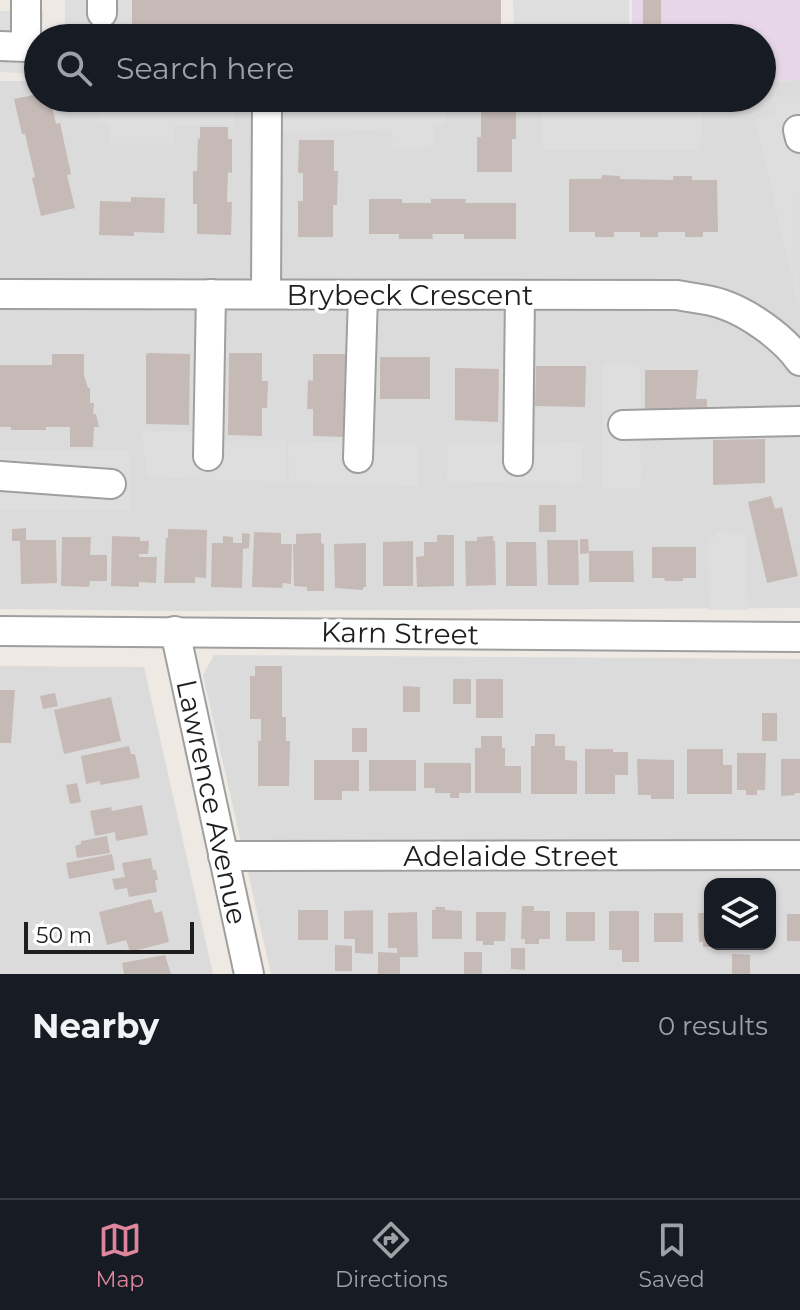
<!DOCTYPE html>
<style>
:root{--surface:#171b24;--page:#20242c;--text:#f1f3f6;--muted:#9ea1a6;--line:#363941;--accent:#df869d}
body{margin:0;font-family:Montserrat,sans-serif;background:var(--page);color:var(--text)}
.controls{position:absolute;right:24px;bottom:24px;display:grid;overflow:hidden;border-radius:16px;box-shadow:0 2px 6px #0004}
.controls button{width:72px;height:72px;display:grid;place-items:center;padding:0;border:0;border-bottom:2px solid var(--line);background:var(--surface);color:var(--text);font:40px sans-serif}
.scale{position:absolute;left:24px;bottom:20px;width:170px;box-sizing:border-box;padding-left:8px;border:4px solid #1e1e1e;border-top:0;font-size:22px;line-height:28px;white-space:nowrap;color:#1e1e1e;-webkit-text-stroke:6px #fff;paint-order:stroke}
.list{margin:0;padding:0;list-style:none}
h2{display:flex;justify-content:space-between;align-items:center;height:104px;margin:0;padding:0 32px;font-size:34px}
h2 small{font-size:26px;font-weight:400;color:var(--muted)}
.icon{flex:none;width:44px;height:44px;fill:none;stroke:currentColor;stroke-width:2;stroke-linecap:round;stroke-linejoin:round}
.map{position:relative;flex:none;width:800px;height:974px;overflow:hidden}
.search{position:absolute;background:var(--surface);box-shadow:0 2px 6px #0004;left:24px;right:24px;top:24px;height:88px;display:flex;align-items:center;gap:20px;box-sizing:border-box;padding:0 28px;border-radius:44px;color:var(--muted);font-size:30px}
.sheet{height:224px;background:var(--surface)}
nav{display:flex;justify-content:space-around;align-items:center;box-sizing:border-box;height:112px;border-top:2px solid var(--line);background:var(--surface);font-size:22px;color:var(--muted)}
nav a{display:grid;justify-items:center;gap:4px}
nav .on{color:var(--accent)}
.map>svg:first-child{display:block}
</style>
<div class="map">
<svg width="800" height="974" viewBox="0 0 800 974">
<rect width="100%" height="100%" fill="#efe9e4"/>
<g fill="#dcdbdb" fill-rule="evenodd">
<path d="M800,80V608L192,611L0,609V81H38V98H762V81Z"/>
<path d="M214,655L800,659V974H271L203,675ZM710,884H770V944H710Z"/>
<path d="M0,666L144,667L213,974H0Z"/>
</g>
<path fill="#e7d6e8" d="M632,0H800V80L762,81V38H632Z"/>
<g fill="#dedede">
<path d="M65,0H132V30L65,36Z"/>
<path d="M513,0H629V38H514Z"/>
<path d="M0,11H43V38H38V74L0,72Z"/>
<path d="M774,97H800L799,308L755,119L777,114Z"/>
<path d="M107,98H234V125H174V143H109V123H99V105H107Z"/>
<path d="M279,98H433V107H445L446,124L434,125L435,147L393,149L392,129L280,133Z"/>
<path d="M541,98H703L700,150H543Z"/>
<path d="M602,363L640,365L641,489L603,488Z"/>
<path d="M142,431L197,432L227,441H286V482L147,477Z"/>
<path d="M288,441L418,444V486L289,483Z"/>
<path d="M583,442V484L447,481L448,444Z"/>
<path d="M0,450H129L130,510H0Z"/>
<path d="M716,531L745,535L748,610H709L708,538H716Z"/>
</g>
<g fill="#c6bab7">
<rect x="132" y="0" width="369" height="38"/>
<rect x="643" y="0" width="18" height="38"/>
<path d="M38,94V98H50L56,124L60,123L71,174L67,175L75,208L41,216L32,178L35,177L25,134H22L14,99Z"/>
<path d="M481,105H516V139H512V172H477V137H481Z"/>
<path d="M200,127H228V139H232V173L228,172L227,202H232L231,235L197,234V204H193V171H197L198,138L200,139Z"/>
<path d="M299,140H334V171H338L337,205H333V237H298V201H303V173H298Z"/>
<path d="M602,175L620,176V179L673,180V176H692V180H717L718,232H703V237H685V232H658V237H640V232H614V237H595V232H569V179H601Z"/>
<path d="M131,197L165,198L164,233L134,232V236L99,235L100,201L131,202Z"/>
<path d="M369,199H402V203H431V199H466L465,203H516V239H464V234H432L433,239H399V234H369Z"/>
<path d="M149,353L190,354L189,425L146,424V354Z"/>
<path d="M229,353H262V381H268L267,408H262V436L228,435Z"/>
<path d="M52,354H84V375L88,388H90V403H94L93,414H96L99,427H94L93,447H70V427H46V430H11V427H0V365H52Z"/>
<path d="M313,354H347L346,437L313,436V409H307L308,380L313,381Z"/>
<rect x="380" y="357" width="50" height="42"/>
<path d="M536,366H586L585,407L535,406Z"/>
<path d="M455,368L499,369L498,422L455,420Z"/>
<path d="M645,370H698L696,399H707V410L645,414Z"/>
<path d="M765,439V483L713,485V440Z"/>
<path d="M771,496L775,509L782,507L798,576L767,583L748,502Z"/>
<rect x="539" y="505" width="17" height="27"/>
<path d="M26,528V540H56L57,583L21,584L20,541H12V529Z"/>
<path d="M168,529L207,530L206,578L195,577V583H164L166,538H168Z"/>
<path d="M254,532L281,533V544H292L291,584L283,583L282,588L252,587Z"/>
<path d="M242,533L250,534L249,548L243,549L242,588L211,587L212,543H223V536L233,537V543H242Z"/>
<path d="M321,533V543L324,544V591H307V587L294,586L293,544H296V534Z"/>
<path d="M437,535H454V586L417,587L416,557L424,556V542H437Z"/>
<path d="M112,536L140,537V541H149L148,554H139V557H157L156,583L139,582V587L111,586Z"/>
<path d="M493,536V541H495L496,585L466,586L465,541H477V537Z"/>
<path d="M62,537H91L90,555H107V581H90L89,587L61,586Z"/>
<path d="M580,539H588L589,551H633L634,582H589V553L580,554Z"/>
<path d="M547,540H578L579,585H548Z"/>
<path d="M413,541V586H383V542Z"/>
<path d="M506,542H536L537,586H506Z"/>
<path d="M366,543V587H363V590L335,588L334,544Z"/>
<path d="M652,547H696V578H683V581H665L664,578H652Z"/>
<path d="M255,666H282V717H286V741H290L289,786H258V741H261V719H250V676H255Z"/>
<rect x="453" y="679" width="18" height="25"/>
<rect x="476" y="679" width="27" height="39"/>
<path d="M403,686L420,687V712H403Z"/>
<path d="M0,690H15L11,743H0Z"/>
<path d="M55,693L58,706L43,709L40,696Z"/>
<path d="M111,697L121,741L64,754L54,710Z"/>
<rect x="762" y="713" width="15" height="28"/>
<rect x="352" y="728" width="15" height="24"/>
<path d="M535,734H555V746H565V760L577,761V794H531V746H535Z"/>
<path d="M481,736H502V748H505V766H521V793H475V748H481Z"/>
<path d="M129,746L131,754H135L140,778L100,785V781L86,784L81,756Z"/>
<path d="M585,749H613V752H628V775H615V794H585Z"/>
<path d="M687,749H723V765H732V794H687Z"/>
<path d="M737,753H766L765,790H757V795H746V790H737Z"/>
<path d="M637,759L674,760V799H651V795H638Z"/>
<path d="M781,759H800V793H795V795L781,796Z"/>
<path d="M314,760H359V791H342V800H314Z"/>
<rect x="369" y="760" width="47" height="31"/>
<path d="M424,763H471V793H459V798H450V793H435V788H424Z"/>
<path d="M77,783L81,802L70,804L66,785Z"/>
<path d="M142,805L148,835L116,841L115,832L95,836L90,811L111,807L112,811Z"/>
<path d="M107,836L110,853L77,858L75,846L81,844V841Z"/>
<path d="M112,854L115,870L69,879L66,863Z"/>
<path d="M151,858L153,870H156L158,880H155L157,892L129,897L127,888L115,890L112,879L125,877L122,863Z"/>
<path d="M151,899L155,913L162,911L169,942L130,952L126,940L107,945L99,912Z"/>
<path d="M522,906H534V911H550V939H539V944H525V939H521Z"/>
<path d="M435,907H445V910L462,911V939H432V910H436Z"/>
<rect x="298" y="910" width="30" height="30"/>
<path d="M373,910V954L355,953V939H344V911Z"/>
<path d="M609,911H639V962H622V950H609Z"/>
<path d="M417,912L418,957H400V974H378V952L397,953V948H388V913Z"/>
<path d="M476,912H506L505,941H494V945H483V941H476Z"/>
<rect x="566" y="912" width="29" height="29"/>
<rect x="654" y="913" width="29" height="29"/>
<path d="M698,913H710V944H716V947H703V942H699Z"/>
<rect x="787" y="914" width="13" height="27"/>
<path d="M335,945L352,946V971H335Z"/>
<path d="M511,948H525V970L511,969Z"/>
<rect x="464" y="952" width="18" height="22"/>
<path d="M732,954L750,955V974H732Z"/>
<path d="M165,955L171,974H124L122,963Z"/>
</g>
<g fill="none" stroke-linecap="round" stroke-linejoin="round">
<defs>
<g id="minor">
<path d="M102,0V13"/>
<path d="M0,46L26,47V0"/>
<path d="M800,130H798L800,138"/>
<path d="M0,294L677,295C692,298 709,299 722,304C749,313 784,338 800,361"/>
<path d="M266,294L267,109"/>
<path d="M623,425L800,421"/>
<path d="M208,456L211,294"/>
<path d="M358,458L363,295"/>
<path d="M518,461L520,295"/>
<path d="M0,476L111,484"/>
<path d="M0,631L800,637"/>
<path d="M175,631L249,974"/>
<path d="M223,856L800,855"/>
</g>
</defs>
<use href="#minor" stroke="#9f9f9f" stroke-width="32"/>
<use href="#minor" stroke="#fff" stroke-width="28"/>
</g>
<g text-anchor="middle" stroke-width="7" stroke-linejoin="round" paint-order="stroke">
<g font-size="28" fill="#1e1e1e" stroke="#fff">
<text x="410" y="305">Brybeck Crescent</text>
<text transform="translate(400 633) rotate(1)" y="10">Karn Street</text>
<text transform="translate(212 802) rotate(78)" y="10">Lawrence Avenue</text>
<text x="511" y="866">Adelaide Street</text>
</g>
</g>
</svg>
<div class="controls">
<button><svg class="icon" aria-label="layers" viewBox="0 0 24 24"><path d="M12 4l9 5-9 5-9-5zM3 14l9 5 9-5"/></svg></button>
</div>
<div class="scale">50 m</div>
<div class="search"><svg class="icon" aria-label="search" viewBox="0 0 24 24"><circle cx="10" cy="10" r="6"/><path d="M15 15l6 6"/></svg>Search here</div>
</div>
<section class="sheet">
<h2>Nearby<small>0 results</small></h2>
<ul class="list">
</ul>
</section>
<nav>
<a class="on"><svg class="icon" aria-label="map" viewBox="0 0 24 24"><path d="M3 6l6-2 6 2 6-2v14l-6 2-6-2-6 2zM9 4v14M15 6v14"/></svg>Map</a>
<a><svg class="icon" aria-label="directions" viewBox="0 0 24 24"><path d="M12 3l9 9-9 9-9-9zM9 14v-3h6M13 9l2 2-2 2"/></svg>Directions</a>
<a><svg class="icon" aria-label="saved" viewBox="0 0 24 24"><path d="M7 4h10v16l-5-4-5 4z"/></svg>Saved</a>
</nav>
